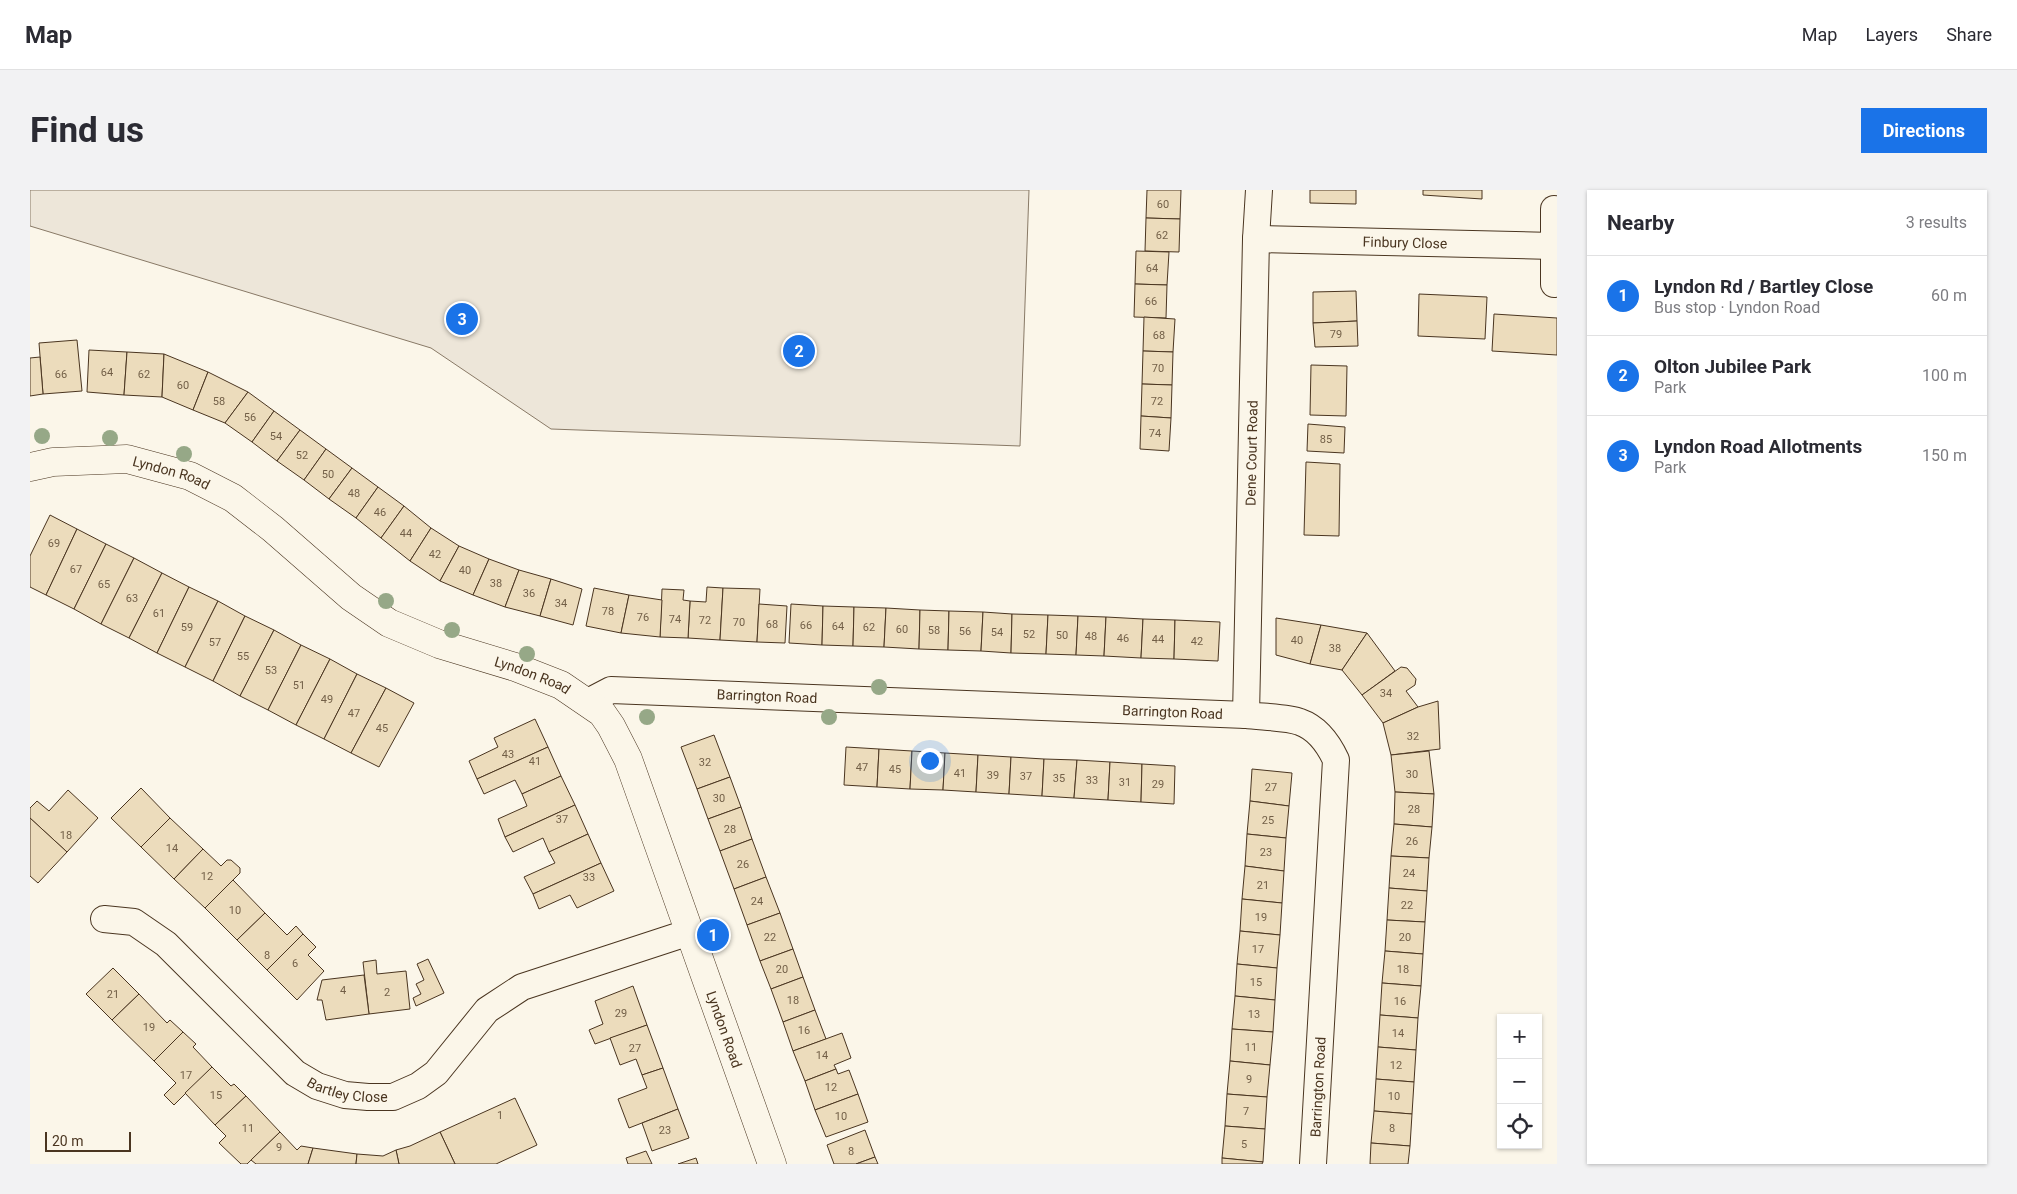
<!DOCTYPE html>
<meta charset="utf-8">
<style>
:root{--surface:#fff;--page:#f2f2f3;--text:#2b2b33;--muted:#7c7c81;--line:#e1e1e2;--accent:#1a73e8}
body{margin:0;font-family:Roboto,sans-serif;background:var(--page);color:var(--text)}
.controls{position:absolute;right:15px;bottom:15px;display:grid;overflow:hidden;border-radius:0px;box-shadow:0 1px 4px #0004}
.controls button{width:45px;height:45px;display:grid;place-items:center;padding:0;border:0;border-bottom:1px solid var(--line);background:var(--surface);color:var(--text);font:25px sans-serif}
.scale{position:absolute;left:15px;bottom:12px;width:86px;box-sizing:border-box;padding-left:5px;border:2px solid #4a3520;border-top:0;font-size:14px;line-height:18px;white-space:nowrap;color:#4a3520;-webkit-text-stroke:4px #fbf6e9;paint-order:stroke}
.you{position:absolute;left:899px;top:570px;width:18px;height:18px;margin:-12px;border:4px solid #fff;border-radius:50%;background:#1a73e8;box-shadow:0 0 0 8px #1a73e833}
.badge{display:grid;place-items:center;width:32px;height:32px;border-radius:50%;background:var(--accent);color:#fff;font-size:16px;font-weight:700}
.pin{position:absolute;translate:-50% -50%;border:2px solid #fff;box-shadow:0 1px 5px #0006}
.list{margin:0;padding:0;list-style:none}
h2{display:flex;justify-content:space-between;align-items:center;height:65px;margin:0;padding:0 20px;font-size:21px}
h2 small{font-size:16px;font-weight:400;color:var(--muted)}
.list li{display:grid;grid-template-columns:32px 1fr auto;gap:15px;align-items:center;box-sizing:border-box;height:80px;padding:0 20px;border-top:1px solid var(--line)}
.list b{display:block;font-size:19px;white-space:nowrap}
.list p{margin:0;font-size:16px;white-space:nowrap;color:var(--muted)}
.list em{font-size:16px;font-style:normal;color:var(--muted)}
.icon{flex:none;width:28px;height:28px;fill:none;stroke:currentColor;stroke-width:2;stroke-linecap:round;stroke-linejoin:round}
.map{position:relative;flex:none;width:1527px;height:974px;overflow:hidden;border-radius:0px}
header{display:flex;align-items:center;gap:30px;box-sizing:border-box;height:70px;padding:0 25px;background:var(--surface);border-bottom:1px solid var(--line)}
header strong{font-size:24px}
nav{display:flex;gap:28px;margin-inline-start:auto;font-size:18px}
.intro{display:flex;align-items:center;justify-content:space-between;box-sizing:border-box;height:120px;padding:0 30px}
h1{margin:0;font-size:35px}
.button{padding:12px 22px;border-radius:0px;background:var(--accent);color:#fff;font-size:18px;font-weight:700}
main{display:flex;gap:30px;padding:0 30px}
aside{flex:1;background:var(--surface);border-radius:0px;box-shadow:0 1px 4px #0004}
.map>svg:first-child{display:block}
</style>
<header>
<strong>Map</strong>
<nav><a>Map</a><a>Layers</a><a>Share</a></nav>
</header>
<div class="intro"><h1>Find us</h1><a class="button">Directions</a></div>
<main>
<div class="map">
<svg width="1527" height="974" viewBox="0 0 1527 974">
<rect width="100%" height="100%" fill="#fbf6e9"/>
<path fill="#ede6d9" stroke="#887966" d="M0,0H999L990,256L521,239L401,158L0,36Z"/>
<g fill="#ecdcbc" stroke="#4a3520">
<path d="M1117,0H1151L1150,29L1116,28Z"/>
<path d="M1280,0H1326V14L1280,13Z"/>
<path d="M1393,0H1452V9L1393,5Z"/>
<path d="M1116,28L1150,29L1149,62L1115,61Z"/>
<path d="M1106,61L1139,62L1137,95L1105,94Z"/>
<path d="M1105,94L1137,95L1136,128L1104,127Z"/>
<path d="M1326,101L1327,131L1283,133V102Z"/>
<path d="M1389,104L1457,107L1455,149L1388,146Z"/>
<path d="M1464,124L1527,128V165L1462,161Z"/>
<path d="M1114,127L1145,129L1143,162L1113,161Z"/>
<path d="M1327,131L1328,156L1285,157L1283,133Z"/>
<path d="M47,150L52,201L13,204L9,153Z"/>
<path d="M59,160L97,162L94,205L57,202Z"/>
<path d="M1113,161L1143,162L1142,195L1112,194Z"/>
<path d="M97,162L134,164L132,207L94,205Z"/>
<path d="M134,164L178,182L163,220L132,207Z"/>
<path d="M10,167L13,204L0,206V168Z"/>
<path d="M1281,175L1317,176L1316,226L1280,225Z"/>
<path d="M178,182L218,202L195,233L163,220Z"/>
<path d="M1112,194L1142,195L1141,228L1111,226Z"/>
<path d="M218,202L244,221L222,252L195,233Z"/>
<path d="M244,221L270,240L247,271L222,252Z"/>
<path d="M1111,226L1141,228L1139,261L1110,259Z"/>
<path d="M1278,234L1315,237L1314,263L1277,261Z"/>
<path d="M270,240L296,259L274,290L247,271Z"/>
<path d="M296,259L322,278L299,309L274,290Z"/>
<path d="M1276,272L1310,274L1309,346L1274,345Z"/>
<path d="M322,278L348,297L326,328L299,309Z"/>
<path d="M348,297L374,316L351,348L326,328Z"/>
<path d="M374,316L401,338L380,371L351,348Z"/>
<path d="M20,325L47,339L16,405L0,397V366Z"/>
<path d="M401,338L429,356L410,391L380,371Z"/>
<path d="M47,339L76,354L44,419L16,405Z"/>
<path d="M76,354L104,368L71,434L44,419Z"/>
<path d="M429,356L459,369L443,405L410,391Z"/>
<path d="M104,368L132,383L99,448L71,434Z"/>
<path d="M459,369L489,380L475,417L443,405Z"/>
<path d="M489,380L521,389L510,426L475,417Z"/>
<path d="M132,383L159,397L127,463L99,448Z"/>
<path d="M521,389L552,399L543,435L510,426Z"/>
<path d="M159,397L188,411L155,477L127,463Z"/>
<path d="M677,397L693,398L690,450L658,448L660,411L676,412Z"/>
<path d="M564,398L599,405L591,443L556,436Z"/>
<path d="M693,398L730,399L727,452L690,450Z"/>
<path d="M632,399L654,400L653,410L660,411L658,448L630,447Z"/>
<path d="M599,405L632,410L630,447L591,443Z"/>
<path d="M188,411L215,426L183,491L155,477Z"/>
<path d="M729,414L757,416L755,453L727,452Z"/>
<path d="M761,414L793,416L792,455L759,453Z"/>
<path d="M793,416L824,417L823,456L792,455Z"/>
<path d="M824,417L856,418L854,457L823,456Z"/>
<path d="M856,418L890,420L889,459L854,457Z"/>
<path d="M890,420L919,421L918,460L889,459Z"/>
<path d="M919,421L953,422L951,461L918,460Z"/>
<path d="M953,422L982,424L981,463L951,461Z"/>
<path d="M982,424L1018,425L1016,464L981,463Z"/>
<path d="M1018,425L1048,426L1046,465L1016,464Z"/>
<path d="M215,426L244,440L210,506L183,491Z"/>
<path d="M1048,426L1076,427L1074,466L1046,465Z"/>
<path d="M1076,427L1113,429L1111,468L1074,466Z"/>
<path d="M1246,428L1291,435L1280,474L1246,465Z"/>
<path d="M1113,429L1145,430L1144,469L1111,468Z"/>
<path d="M1145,430L1190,432L1188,471L1144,469Z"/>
<path d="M1291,435L1337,443L1312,480L1280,474Z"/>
<path d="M244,440L271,455L238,520L210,506Z"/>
<path d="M1337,443L1365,481L1332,505L1312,480Z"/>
<path d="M271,455L300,469L266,535L238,520Z"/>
<path d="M300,469L327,484L294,549L266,535Z"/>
<path d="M1371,477L1377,478L1386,489L1385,495L1376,501L1388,517L1353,533L1332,505Z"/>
<path d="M327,484L356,498L321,563L294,549Z"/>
<path d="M356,498L384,513L349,577L321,563Z"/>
<path d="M1408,511L1410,559L1361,565L1353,533L1388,517Z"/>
<path d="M505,529L518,557L447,589L439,571L468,557L464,548Z"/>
<path d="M684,545L700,587L667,599L651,557Z"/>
<path d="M518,557L531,586L492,604L485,590L454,604L447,589Z"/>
<path d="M816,557L849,559L847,597L814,595Z"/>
<path d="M849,559L882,561L880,599L847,597Z"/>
<path d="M882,561L915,563L913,600L880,599Z"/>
<path d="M1399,561L1404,604L1365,602L1361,565Z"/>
<path d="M915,563L948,565L946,602L913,600Z"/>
<path d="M948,565L981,567L979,604L946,602Z"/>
<path d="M981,567L1014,569L1012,606L979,604Z"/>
<path d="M1014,569L1047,570L1044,608L1012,606Z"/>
<path d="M1047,570L1080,572L1078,610L1044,608Z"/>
<path d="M1080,572L1112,574L1111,612L1078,610Z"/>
<path d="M1112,574L1145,576L1144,614L1111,612Z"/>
<path d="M1222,579L1262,583L1259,616L1220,611Z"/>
<path d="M531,586L545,615L475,647L468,629L497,616L492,604Z"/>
<path d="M700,587L711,617L678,629L667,599Z"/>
<path d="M111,598L140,628L111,657L81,628Z"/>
<path d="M38,600L68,628L37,662L0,628V618L7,611L19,621Z"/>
<path d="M1365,602L1404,604L1402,637L1364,634Z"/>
<path d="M1220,611L1259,616L1256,648L1217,644Z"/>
<path d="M545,615L558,644L519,662L513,648L483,662L475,647Z"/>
<path d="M711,617L722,649L690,661L678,629Z"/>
<path d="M0,628L37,662L8,693L0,686Z"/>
<path d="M140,628L173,659L144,689L111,657Z"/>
<path d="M1364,634L1402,637L1399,668L1361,666Z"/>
<path d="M558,644L571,673L503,704L494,687L525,673L519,662Z"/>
<path d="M1217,644L1256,648L1254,681L1215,676Z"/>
<path d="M722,649L736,687L704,699L690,661Z"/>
<path d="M173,659L191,676L197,670H201L210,678V683L175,718L144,689Z"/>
<path d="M1361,666L1399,668L1397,701L1359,698Z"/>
<path d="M571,673L584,701L547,718L540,705L509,719L503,704Z"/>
<path d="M1215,676L1254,681L1252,713L1212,709Z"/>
<path d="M736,687L750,723L717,735L704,699Z"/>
<path d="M203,690L235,723L207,750L175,718Z"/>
<path d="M1359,698L1397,701L1395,732L1357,730Z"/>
<path d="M1212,709L1252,713L1250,745L1210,741Z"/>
<path d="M235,723L257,745L266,736L273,744L237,780L207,750Z"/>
<path d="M750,723L763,759L730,771L717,735Z"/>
<path d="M1357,730L1395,732L1393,764L1355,761Z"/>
<path d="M1210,741L1250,745L1247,778L1207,774Z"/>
<path d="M273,744L286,757L278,765L294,781L267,810L237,780Z"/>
<path d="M763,759L773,787L741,799L730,771Z"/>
<path d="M1355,761L1393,764L1391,796L1352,793Z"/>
<path d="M398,769L414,803L386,816L383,808L391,804L386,794L394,790L387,774Z"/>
<path d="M346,770L347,784L376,781L380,819L339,824L333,772Z"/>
<path d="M1207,774L1247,778L1245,810L1205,806Z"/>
<path d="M83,778L109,804L82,830L56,804Z"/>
<path d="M334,785L339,824L296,830L292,810H287L292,790Z"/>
<path d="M773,787L785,820L753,832L741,799Z"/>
<path d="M1352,793L1391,796L1388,828L1350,825Z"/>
<path d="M603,796L617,835L565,854L559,840L573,834L565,811Z"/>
<path d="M109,804L137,833L140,830L153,842L124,871L82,830Z"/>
<path d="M1205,806L1245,810L1243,842L1202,839Z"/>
<path d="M785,820L796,849L763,861L753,832Z"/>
<path d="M1350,825L1388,828L1386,860L1348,857Z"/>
<path d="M617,835L633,878L612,885L606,869L590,875L580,848Z"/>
<path d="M1202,839L1243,842L1240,875L1200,871Z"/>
<path d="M153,842L166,854L163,857L182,877L144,915L134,905L146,893L124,871Z"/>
<path d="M812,843L821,868L804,875L806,879L775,891L763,861Z"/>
<path d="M1348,857L1386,860L1384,892L1346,889Z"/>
<path d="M1200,871L1240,875L1237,907L1197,904Z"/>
<path d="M182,877L201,896L204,894L216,906L185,935L155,903Z"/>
<path d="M633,878L648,919L599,938L588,909L617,898L612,885Z"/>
<path d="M806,879L808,884L819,880L828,904L785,920L775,891Z"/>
<path d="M1346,889L1384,892L1382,924L1344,921Z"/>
<path d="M828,904L838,932L796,947L785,920Z"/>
<path d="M1197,904L1237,907L1235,939L1195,936Z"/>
<path d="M216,906L250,942L217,974H211L189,953L196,946L185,935Z"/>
<path d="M485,908L507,955L466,974H425L410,942Z"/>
<path d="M648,919L659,948L622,961L612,933Z"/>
<path d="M1344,921L1382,924L1380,956L1341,953Z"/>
<path d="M1195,936L1235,939L1233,972L1192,968Z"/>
<path d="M835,940L845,967L826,974H804L797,955Z"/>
<path d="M250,942L267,960L271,956L283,958L278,974H226L221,970Z"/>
<path d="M410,942L425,974H369L366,960L380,956Z"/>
<path d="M1341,953L1380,956L1378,974H1340Z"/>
<path d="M283,958L327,964L326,974H278Z"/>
<path d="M366,960L369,974H326L327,964L353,966Z"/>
<path d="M616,961L622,974H598L596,968Z"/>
<path d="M845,967L848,974H826Z"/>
<path d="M666,968L668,974H648Z"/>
<path d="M1192,968L1233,972L1232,974H1192Z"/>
</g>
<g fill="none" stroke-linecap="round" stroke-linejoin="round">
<defs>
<g id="minor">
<path d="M1524,19V94"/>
<path id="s1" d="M1226,49L1523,56"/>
<path id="s2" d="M558,512L581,500L1216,525C1230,527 1257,527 1270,532C1287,538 1299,555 1306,570L1283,974"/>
<path id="s3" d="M1216,525L1226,49L1229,0"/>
<path id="s4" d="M74,729L104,732L136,754L265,883L287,896L315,905L338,907H363L388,896L406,883L457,820L492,797L660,742"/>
</g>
<g id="tertiary">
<path id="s5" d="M0,277L23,272L97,269L160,286L203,308L243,339L321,407L359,433L409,454L485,477L531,495L572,523L581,536L598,569L742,974"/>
</g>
</defs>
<use href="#minor" stroke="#4a3520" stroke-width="28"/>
<use href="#tertiary" stroke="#4a3520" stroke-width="29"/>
<use href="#minor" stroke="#fbf6e9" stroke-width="26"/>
<use href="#tertiary" stroke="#fbf6e9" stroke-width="28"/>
</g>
<g fill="#96a887">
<circle cx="12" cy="246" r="8"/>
<circle cx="80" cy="248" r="8"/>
<circle cx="154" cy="264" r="8"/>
<circle cx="356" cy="411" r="8"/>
<circle cx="422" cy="440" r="8"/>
<circle cx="497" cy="464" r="8"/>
<circle cx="849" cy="497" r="8"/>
<circle cx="617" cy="527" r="8"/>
<circle cx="799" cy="527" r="8"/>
</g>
<g text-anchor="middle" stroke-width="4" stroke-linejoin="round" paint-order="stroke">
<g font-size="11" fill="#725f47">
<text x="1133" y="18">60</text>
<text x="1132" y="49">62</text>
<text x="1122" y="82">64</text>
<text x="1121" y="115">66</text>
<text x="1306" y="148">79</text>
<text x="1129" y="149">68</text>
<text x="1128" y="182">70</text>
<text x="77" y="186">64</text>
<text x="31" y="188">66</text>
<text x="114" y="188">62</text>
<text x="153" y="199">60</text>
<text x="189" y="215">58</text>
<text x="1127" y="215">72</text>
<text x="220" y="231">56</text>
<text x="1125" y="247">74</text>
<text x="246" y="250">54</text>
<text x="1296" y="253">85</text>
<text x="272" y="269">52</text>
<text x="298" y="288">50</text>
<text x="324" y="307">48</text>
<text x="350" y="326">46</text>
<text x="376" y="347">44</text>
<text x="24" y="357">69</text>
<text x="405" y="368">42</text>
<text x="46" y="383">67</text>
<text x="435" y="384">40</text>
<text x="466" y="397">38</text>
<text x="74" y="398">65</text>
<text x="499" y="407">36</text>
<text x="102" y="412">63</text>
<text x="531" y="417">34</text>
<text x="578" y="425">78</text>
<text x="129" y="427">61</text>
<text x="613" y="431">76</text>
<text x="645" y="433">74</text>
<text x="675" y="434">72</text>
<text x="709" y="436">70</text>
<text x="742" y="438">68</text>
<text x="776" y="439">66</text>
<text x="808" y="440">64</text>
<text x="157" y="441">59</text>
<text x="839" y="441">62</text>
<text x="872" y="443">60</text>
<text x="904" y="444">58</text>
<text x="935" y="445">56</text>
<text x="967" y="446">54</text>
<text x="999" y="448">52</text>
<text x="1032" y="449">50</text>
<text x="1061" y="450">48</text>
<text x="1093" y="452">46</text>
<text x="1128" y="453">44</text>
<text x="1267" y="454">40</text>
<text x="1167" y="455">42</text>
<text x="185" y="456">57</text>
<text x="1305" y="462">38</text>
<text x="213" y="470">55</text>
<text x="241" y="484">53</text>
<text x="269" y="499">51</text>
<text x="1356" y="507">34</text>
<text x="297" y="513">49</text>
<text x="324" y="527">47</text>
<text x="352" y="542">45</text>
<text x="1383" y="550">32</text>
<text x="478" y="568">43</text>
<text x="505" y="575">41</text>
<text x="675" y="576">32</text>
<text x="832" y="581">47</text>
<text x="865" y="583">45</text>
<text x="930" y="587">41</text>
<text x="1382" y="588">30</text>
<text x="963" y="589">39</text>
<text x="996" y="590">37</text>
<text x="1029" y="592">35</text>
<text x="1062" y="594">33</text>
<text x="1095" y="596">31</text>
<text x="1128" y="598">29</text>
<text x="1241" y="601">27</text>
<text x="689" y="612">30</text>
<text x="1384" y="623">28</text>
<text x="532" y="633">37</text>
<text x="1238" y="634">25</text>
<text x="700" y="643">28</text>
<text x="36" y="649">18</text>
<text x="1382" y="655">26</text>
<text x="142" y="662">14</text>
<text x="1236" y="666">23</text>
<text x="713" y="678">26</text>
<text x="1379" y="687">24</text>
<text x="177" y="690">12</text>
<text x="559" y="691">33</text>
<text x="1233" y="699">21</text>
<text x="727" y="715">24</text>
<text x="1377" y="719">22</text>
<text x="205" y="724">10</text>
<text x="1231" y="731">19</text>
<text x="740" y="751">22</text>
<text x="1375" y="751">20</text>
<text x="1228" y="763">17</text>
<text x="237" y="769">8</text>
<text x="265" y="777">6</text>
<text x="752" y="783">20</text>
<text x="1373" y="783">18</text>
<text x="1226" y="796">15</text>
<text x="313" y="804">4</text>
<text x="357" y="806">2</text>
<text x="83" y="808">21</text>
<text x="763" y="814">18</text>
<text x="1370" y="815">16</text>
<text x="591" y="827">29</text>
<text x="1224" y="828">13</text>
<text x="119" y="841">19</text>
<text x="774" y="844">16</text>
<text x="1368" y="847">14</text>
<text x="1221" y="861">11</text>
<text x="605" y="862">27</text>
<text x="792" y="869">14</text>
<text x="1366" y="879">12</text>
<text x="156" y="889">17</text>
<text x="1219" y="893">9</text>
<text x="801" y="901">12</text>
<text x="186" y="909">15</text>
<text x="1364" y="910">10</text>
<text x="1216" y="925">7</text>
<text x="470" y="929">1</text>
<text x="811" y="930">10</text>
<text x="218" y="942">11</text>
<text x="1362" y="942">8</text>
<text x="635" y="944">23</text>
<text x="1214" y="958">5</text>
<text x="249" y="961">9</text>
<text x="821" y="965">8</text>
</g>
<g font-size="14" fill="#4a3520" stroke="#fbf6e9">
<text dy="5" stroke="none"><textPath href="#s1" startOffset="149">Finbury Close</textPath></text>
<text dy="5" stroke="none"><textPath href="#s3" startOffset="262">Dene Court Road</textPath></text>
<text dy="5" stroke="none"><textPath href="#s5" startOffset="144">Lyndon Road</textPath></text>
<text dy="5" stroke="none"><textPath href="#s5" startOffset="564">Lyndon Road</textPath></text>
<text dy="5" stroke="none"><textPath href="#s2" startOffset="182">Barrington Road</textPath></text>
<text dy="5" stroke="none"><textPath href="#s2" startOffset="588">Barrington Road</textPath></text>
<text dy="5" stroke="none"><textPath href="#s5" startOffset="984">Lyndon Road</textPath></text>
<text dy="5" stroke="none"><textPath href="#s4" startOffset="308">Bartley Close</textPath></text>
<text transform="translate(1288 897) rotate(-87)" y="5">Barrington Road</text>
</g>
</g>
</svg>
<div class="controls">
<button>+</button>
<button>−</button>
<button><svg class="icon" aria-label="locate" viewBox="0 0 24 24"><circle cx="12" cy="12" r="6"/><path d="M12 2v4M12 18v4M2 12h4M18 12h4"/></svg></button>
</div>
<div class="scale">20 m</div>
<div class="you"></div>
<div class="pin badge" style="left:683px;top:745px">1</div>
<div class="pin badge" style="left:769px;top:161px">2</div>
<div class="pin badge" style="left:432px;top:129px">3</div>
</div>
<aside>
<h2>Nearby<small>3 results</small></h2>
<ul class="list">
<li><span class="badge">1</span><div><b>Lyndon Rd / Bartley Close</b><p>Bus stop · Lyndon Road</p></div><em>60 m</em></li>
<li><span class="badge">2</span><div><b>Olton Jubilee Park</b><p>Park</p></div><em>100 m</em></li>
<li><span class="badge">3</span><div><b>Lyndon Road Allotments</b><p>Park</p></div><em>150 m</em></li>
</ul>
</aside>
</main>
